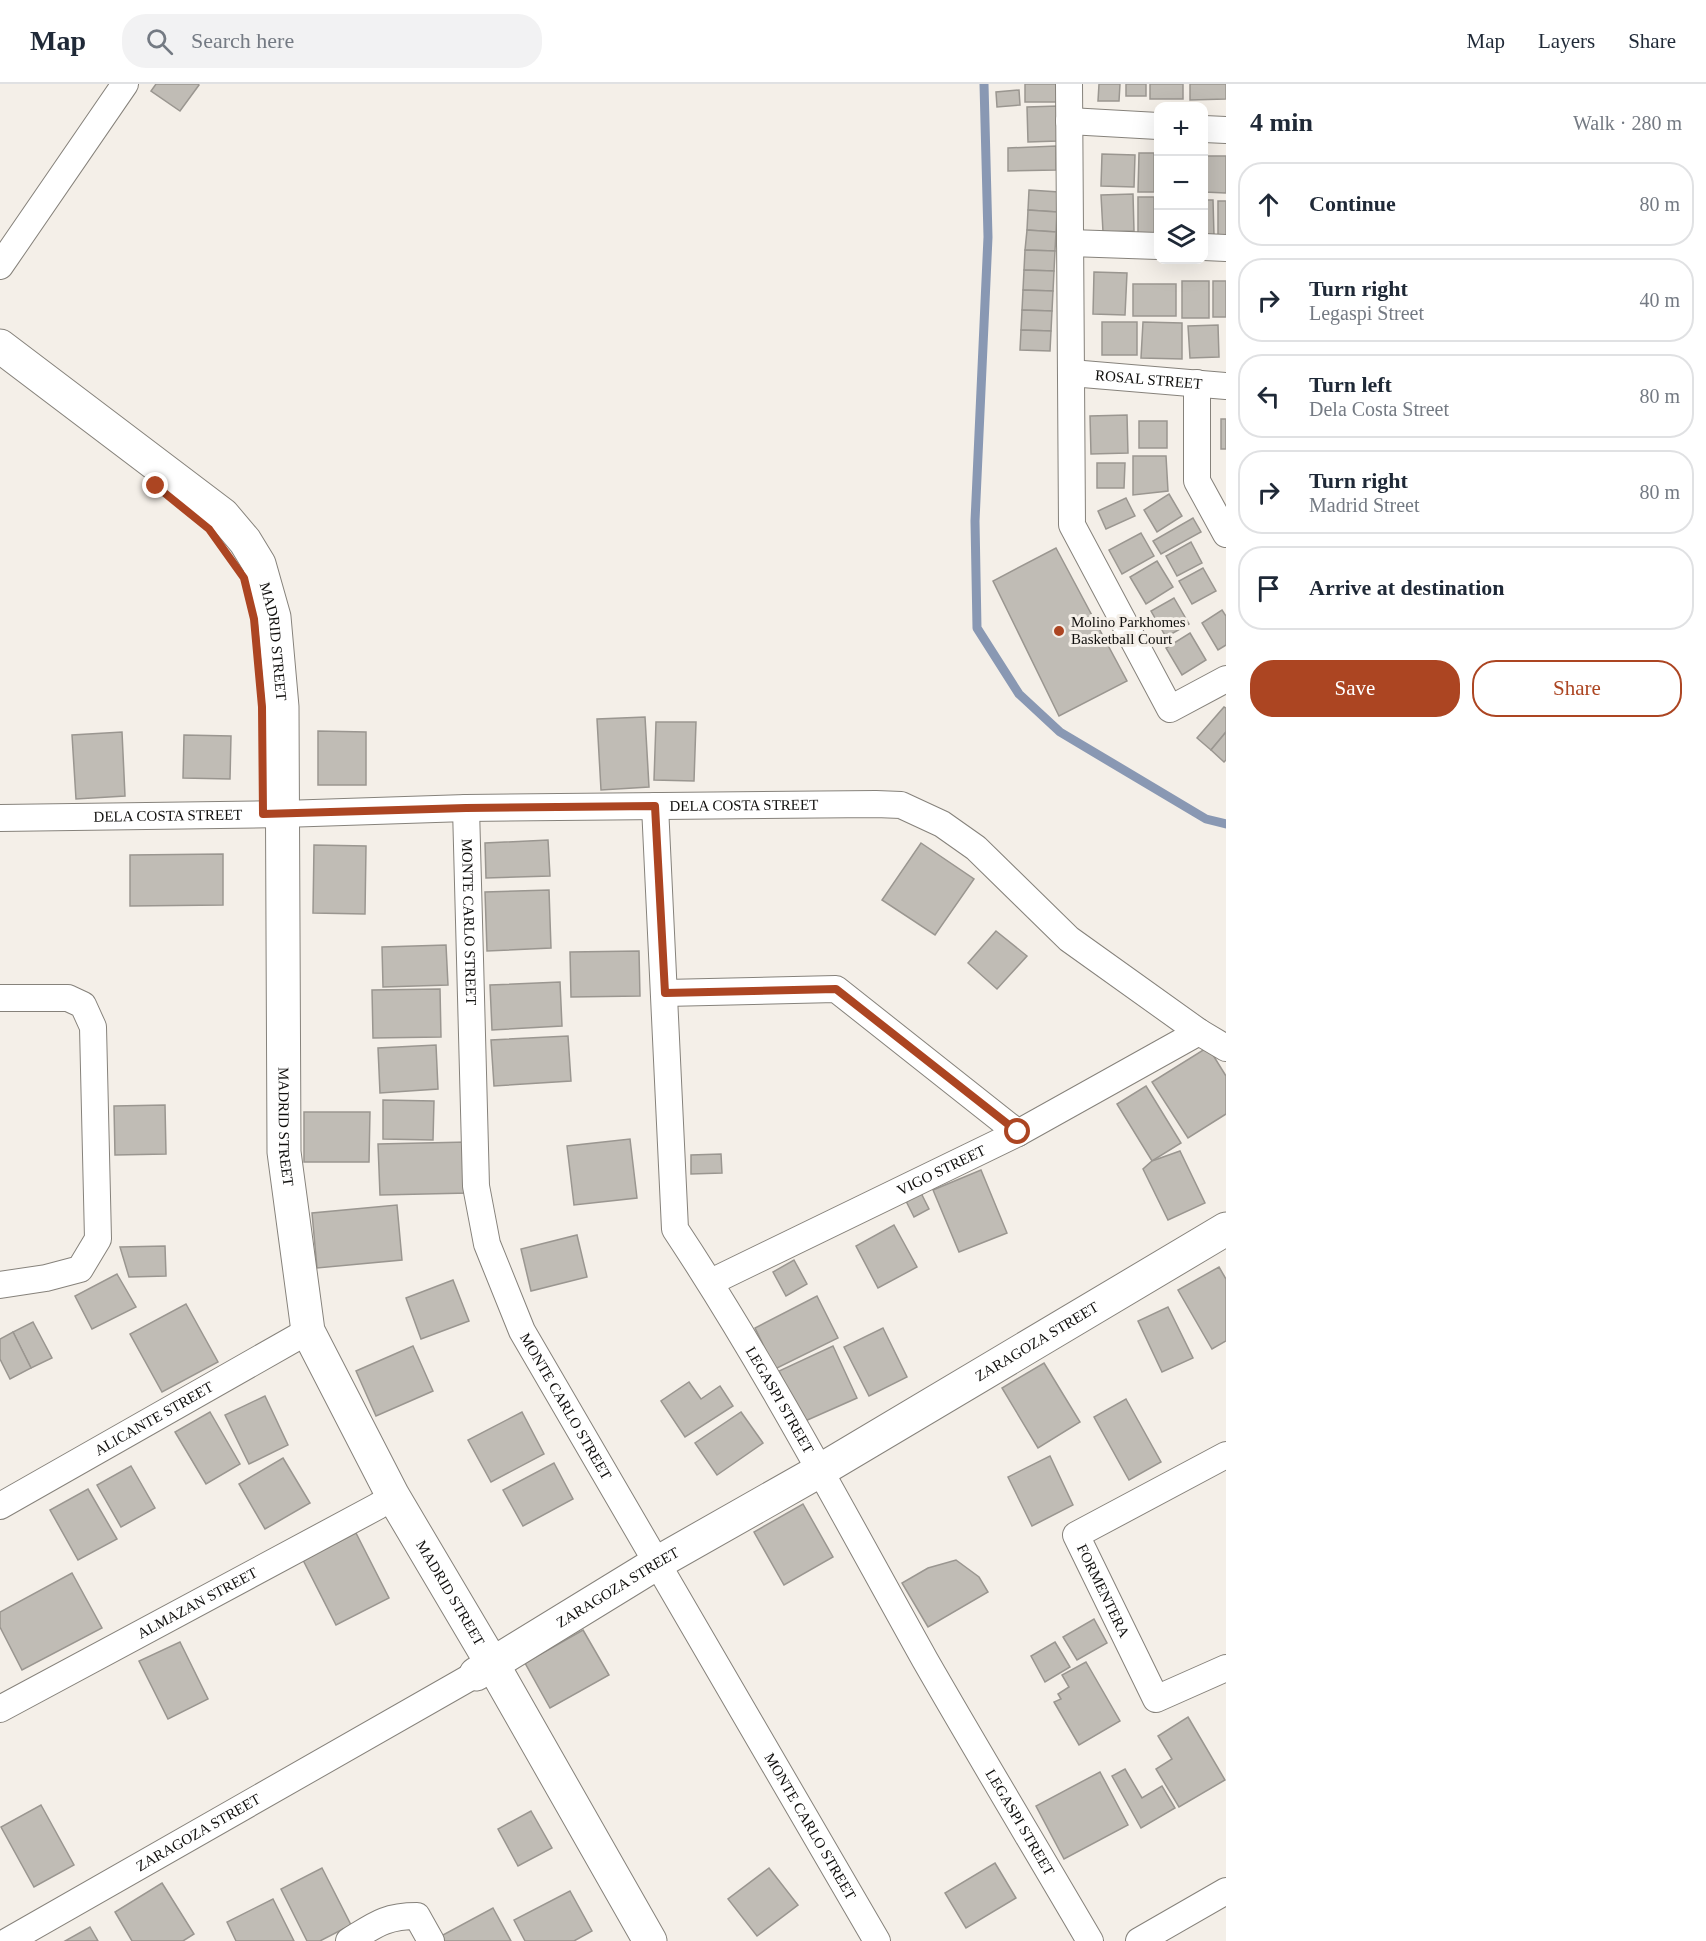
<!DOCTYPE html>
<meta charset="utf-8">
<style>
:root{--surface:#fff;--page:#f2f2f3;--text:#1f2937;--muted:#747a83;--line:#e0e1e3;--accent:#ac4522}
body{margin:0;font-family:Georgia,serif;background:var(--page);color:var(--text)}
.controls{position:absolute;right:18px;top:18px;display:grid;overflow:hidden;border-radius:12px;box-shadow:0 6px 24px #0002}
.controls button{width:54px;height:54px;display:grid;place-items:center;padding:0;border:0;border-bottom:2px solid var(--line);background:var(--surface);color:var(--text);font:30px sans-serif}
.stop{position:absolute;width:18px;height:18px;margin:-14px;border:4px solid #ac4522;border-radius:50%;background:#fff}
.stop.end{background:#ac4522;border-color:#fff;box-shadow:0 2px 6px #0008}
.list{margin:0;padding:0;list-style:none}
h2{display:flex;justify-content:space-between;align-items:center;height:78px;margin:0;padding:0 24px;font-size:26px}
h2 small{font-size:20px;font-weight:400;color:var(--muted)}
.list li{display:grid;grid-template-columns:39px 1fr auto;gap:18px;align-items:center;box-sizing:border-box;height:84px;margin:0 12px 12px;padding:0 12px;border:2px solid var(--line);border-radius:24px}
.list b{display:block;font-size:22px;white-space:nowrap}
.list p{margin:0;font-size:20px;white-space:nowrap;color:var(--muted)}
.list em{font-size:20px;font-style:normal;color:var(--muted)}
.actions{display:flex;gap:12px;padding:18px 24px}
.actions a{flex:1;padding:14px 0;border:2px solid var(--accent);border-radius:24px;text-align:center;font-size:21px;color:var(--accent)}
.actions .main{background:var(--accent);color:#fff}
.icon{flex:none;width:33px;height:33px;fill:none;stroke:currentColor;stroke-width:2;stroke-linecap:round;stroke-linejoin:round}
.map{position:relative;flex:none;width:1226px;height:1857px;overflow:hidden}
header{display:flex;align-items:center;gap:36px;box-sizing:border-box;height:84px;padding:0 30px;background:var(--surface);border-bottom:2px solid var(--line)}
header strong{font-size:28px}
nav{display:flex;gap:33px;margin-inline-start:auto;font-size:21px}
.search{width:420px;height:54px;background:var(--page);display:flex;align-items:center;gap:15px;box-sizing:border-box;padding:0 21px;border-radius:24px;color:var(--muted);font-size:22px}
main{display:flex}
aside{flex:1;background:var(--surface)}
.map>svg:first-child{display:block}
</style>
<header>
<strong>Map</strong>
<div class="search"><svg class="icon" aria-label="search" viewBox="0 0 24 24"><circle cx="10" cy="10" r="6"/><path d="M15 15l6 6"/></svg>Search here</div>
<nav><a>Map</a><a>Layers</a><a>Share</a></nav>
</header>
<main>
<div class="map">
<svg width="1226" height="1857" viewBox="0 0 1226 1857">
<rect width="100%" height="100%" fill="#f4efe8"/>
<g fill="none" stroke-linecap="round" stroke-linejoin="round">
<path stroke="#8998b3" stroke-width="9" d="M984,0L988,153L975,437L977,544L1019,610L1060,648L1206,735L1226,740"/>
</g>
<g fill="#c0bcb5" stroke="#9a9690" stroke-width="1.5">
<path d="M156,0H198L199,1L180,27L151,7Z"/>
<path d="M1025,0H1058L1059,18H1025Z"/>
<path d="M1099,0H1120L1119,17H1098Z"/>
<rect x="1126" y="0" width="20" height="12"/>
<rect x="1150" y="0" width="33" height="15"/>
<path d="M1190,0H1226V15L1190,16Z"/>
<path d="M1019,6L1020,21L997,23L996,8Z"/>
<path d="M1058,22V57L1028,58L1027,23Z"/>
<path d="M1056,62V86L1008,87V64Z"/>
<path d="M1139,69H1154V108H1138Z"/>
<path d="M1102,70L1135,71L1134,103L1101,102Z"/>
<path d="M1204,72H1226V109L1204,108Z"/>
<path d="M1029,106L1059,108L1057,128L1028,126Z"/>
<path d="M1133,110L1134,147L1103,148L1101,111Z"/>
<rect x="1138" y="113" width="16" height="36"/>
<path d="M1204,116H1213L1214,152L1204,153Z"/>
<rect x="1218" y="117" width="8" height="36"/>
<path d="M1028,126L1057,128L1056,148L1027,146Z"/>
<path d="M1027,146L1056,148L1055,167L1025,166Z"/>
<path d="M1025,166L1055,167L1054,187L1024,186Z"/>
<path d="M1024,186L1054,187L1053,207L1023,206Z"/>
<path d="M1094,188L1127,189L1125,231L1093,230Z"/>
<rect x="1182" y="197" width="27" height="37"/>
<rect x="1213" y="197" width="13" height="36"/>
<rect x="1133" y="200" width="43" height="32"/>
<path d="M1023,206L1053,207L1052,227L1022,226Z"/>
<path d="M1022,226L1052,227L1051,247L1021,246Z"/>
<rect x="1102" y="238" width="35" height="33"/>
<path d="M1143,238L1182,239V275L1141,274Z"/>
<path d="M1218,241L1219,273L1190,274L1188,242Z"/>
<path d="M1021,246L1051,247L1050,267L1020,266Z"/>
<path d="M1127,331L1128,369L1091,370L1090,332Z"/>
<rect x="1221" y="335" width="5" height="30"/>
<rect x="1139" y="337" width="28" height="27"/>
<path d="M1133,372H1166L1168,407L1133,411Z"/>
<path d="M1097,379H1125L1124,404H1097Z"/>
<path d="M1169,410L1182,432L1157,448L1144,426Z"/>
<path d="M1126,414L1135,432L1106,445L1098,427Z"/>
<path d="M1193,434L1201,448L1161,470L1153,457Z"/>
<path d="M1141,449L1154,472L1122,490L1109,466Z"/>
<path d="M1191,458L1202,479L1177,492L1166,472Z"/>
<path d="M1056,464L1127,597L1059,632L993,497Z"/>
<path d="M1157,477L1173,503L1146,520L1130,493Z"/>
<path d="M1203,484L1216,507L1192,520L1179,497Z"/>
<path d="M1174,514L1189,540L1166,553L1151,527Z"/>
<path d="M1222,526L1226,532V561L1218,566L1202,539Z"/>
<path d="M1190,549L1206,576L1182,591L1166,564Z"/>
<path d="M1224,623L1226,624V648L1211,666L1197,654Z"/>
<path d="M645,633L649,703L601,706L597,635Z"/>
<path d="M656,638H696L694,697L654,696Z"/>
<path d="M318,647L366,648V701H318Z"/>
<path d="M122,648L125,712L76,715L72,651Z"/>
<path d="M1226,648V676L1224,678L1211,666Z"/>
<path d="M184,651L231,652L230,695L183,694Z"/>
<path d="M548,756L550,792L486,794L485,759Z"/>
<path d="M921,759L974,795L935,851L882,816Z"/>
<path d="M314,761L366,762L365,830L313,829Z"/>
<path d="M223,770V821L130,822V771Z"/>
<path d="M549,806L551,864L487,867L485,808Z"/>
<path d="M996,847L1027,872L997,905L968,879Z"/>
<path d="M446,861L448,901L383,903L382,863Z"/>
<path d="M639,867L640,912L571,913L570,868Z"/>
<path d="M560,898L562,942L492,946L490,901Z"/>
<path d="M440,905L441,953L373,954L372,906Z"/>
<path d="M568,952L571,997L494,1002L491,956Z"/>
<path d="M436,961L438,1005L380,1009L378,964Z"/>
<path d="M1208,963L1226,992V1030L1188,1054L1152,998Z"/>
<path d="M1146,1002L1181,1059L1152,1077L1117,1020Z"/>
<path d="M383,1016L434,1017L433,1056L383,1055Z"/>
<path d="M165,1021L166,1070L115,1071L114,1022Z"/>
<path d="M304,1028H370L369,1078H304Z"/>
<path d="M630,1055L637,1114L574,1121L567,1062Z"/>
<path d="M468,1058L469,1109L380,1111L378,1060Z"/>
<path d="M1180,1067L1205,1119L1168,1136L1143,1085L1152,1077Z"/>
<path d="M721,1070L722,1089L691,1090V1071Z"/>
<path d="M981,1086L1007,1149L959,1168L933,1106Z"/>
<path d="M918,1103L929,1125L914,1133L903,1111Z"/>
<path d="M397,1121L402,1176L317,1184L312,1129Z"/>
<path d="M894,1141L917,1183L878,1204L856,1162Z"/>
<path d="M577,1151L587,1193L531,1207L521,1165Z"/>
<path d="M165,1162L166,1192L129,1193L120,1163Z"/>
<path d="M794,1176L807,1200L786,1212L773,1188Z"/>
<path d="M1219,1183L1226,1195V1257L1212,1265L1178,1206Z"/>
<path d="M117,1190L136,1223L92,1245L75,1212Z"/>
<path d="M453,1196L469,1237L421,1255L406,1214Z"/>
<path d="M817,1212L838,1254L775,1285L755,1244Z"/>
<path d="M186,1220L218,1278L162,1308L130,1250Z"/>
<path d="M1168,1223L1193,1274L1162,1288L1138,1237Z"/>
<path d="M33,1238L52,1274L31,1284L13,1248Z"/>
<path d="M883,1244L907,1293L869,1312L844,1263Z"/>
<path d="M13,1248L31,1284L10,1295L0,1275V1255Z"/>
<path d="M413,1262L433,1307L376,1332L356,1287Z"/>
<path d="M833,1262L857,1314L803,1338L779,1287Z"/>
<path d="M1044,1279L1080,1338L1038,1364L1002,1304Z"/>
<path d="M689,1298L701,1315L720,1302L733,1322L685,1353L661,1317Z"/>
<path d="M265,1312L288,1361L249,1380L225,1331Z"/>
<path d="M1126,1315L1161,1378L1129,1396L1094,1333Z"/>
<path d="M210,1328L240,1380L206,1400L175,1348Z"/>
<path d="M522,1328L544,1370L491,1398L468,1356Z"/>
<path d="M741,1328L763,1359L717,1391L695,1359Z"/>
<path d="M1050,1372L1073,1421L1032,1442L1008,1393Z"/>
<path d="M283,1374L310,1419L265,1445L239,1400Z"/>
<path d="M554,1379L573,1415L523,1442L503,1406Z"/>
<path d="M131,1382L155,1424L121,1443L97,1401Z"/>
<path d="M88,1405L117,1455L78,1476L50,1426Z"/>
<path d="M803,1420L833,1473L784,1501L754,1448Z"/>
<path d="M356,1449L389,1514L336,1541L303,1476Z"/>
<path d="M956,1476L979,1493L988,1508L928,1543L902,1499L928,1484Z"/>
<path d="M72,1489L102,1544L22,1586L0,1543V1528Z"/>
<path d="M1094,1535L1107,1559L1077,1576L1063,1553Z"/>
<path d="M583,1546L609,1591L550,1624L525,1579Z"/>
<path d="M180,1558L208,1615L168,1635L139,1577Z"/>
<path d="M1055,1558L1070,1583L1045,1598L1031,1572Z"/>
<path d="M1086,1578L1120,1637L1079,1661L1054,1618L1061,1615L1058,1610L1069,1603L1062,1591Z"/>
<path d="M1188,1633L1225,1696L1179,1723L1156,1685L1172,1675L1158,1652Z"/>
<path d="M1125,1685L1142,1714L1162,1702L1175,1724L1141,1744L1112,1692Z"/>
<path d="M1100,1688L1128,1741L1064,1775L1036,1722Z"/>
<path d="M41,1721L74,1781L34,1803L1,1743Z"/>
<path d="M531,1727L552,1764L518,1782L498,1745Z"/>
<path d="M995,1779L1016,1814L966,1844L945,1809Z"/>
<path d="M322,1784L351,1841L320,1857H307L281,1805Z"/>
<path d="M769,1784L798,1821L757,1852L728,1815Z"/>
<path d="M162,1799L194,1850L183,1857H132L115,1828Z"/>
<path d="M570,1807L592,1847L574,1857H525L514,1836Z"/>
<path d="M273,1815L294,1857H236L227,1838Z"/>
<path d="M493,1824L511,1857H444L441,1852Z"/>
<path d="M90,1843L98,1857H65Z"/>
</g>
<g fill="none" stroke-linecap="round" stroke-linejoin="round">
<defs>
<g id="minor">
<path d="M1069,0L1072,441L1170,625L1226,595"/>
<path d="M1069,37L1158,42"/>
<path d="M1204,45L1226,46"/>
<path d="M1070,159L1158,162"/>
<path d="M1204,163L1226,164"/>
<path d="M0,182L125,0"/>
<path id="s1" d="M1071,289L1226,302"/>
<path d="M1197,299V397L1226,450"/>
<path id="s2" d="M655,722L675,1145C767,1284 844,1431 925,1576C979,1670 1035,1763 1090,1857"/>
<path id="s3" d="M466,724L476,1102L487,1160L522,1247L877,1857"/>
<path id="s4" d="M0,734L283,730L466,724L876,720L901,721L942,740L976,764L1069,855L1199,948L1226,964"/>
<path d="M665,909L836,905L1018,1049"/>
<path d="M0,914H68L83,921L93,943L98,1155L80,1185L46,1194L0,1201"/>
<path id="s5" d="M711,1198L1018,1049L1199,948"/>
<path id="s6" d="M1226,1371L1076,1451L1156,1615L1226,1584"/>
<path id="s7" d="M0,1422L308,1247"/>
<path id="s8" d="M0,1625L378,1422L393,1412"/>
<path id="s9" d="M8,1857L476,1590"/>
<path d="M349,1857C375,1841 385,1832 417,1832L431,1857"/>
<path d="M1139,1857L1226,1807"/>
</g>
<g id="tertiary">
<path id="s10" d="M0,262L223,431L245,457L259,480L274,533L282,623L284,1068L308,1247L393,1412L493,1581L650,1857"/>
<path id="s11" d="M476,1590L657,1479L821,1386L1226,1145"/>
</g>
</defs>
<use href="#minor" stroke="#86827b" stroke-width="28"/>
<use href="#tertiary" stroke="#86827b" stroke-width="35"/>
<use href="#minor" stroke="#fff" stroke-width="26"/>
<use href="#tertiary" stroke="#fff" stroke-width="33"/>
</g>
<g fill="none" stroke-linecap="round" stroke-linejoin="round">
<path stroke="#ac4522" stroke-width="8" d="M156,402L209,445L244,494L254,535L262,623L263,730L466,724L655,722L665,909L836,905L1018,1048"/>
</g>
<circle fill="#ac4522" stroke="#f4efe8" stroke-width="2" cx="1059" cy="547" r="6"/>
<g text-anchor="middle" stroke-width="6" stroke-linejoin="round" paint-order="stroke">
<g font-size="15" fill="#100f0d" stroke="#f4efe8">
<text dy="5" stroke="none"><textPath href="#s1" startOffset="78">ROSAL STREET</textPath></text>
<text dy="5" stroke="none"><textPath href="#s10" startOffset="420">MADRID STREET</textPath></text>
<text dy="5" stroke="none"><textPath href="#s4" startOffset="744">DELA COSTA STREET</textPath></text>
<text dy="5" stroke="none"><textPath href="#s4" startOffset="168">DELA COSTA STREET</textPath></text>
<text dy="5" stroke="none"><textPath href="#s3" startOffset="114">MONTE CARLO STREET</textPath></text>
<text dy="5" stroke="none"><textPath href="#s10" startOffset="906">MADRID STREET</textPath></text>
<text dy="5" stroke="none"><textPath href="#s5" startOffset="256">VIGO STREET</textPath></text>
<text dy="5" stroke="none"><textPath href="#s11" startOffset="652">ZARAGOZA STREET</textPath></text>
<text dy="5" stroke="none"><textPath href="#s2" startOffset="624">LEGASPI STREET</textPath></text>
<text dy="5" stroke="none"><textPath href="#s3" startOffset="618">MONTE CARLO STREET</textPath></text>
<text dy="5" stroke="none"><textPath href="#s7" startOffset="177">ALICANTE STREET</textPath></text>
<text dy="5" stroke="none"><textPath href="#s11" startOffset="166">ZARAGOZA STREET</textPath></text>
<text dy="5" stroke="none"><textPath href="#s10" startOffset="1410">MADRID STREET</textPath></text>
<text dy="5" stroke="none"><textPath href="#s6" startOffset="232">FORMENTERA</textPath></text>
<text dy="5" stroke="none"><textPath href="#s8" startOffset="224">ALMAZAN STREET</textPath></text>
<text dy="5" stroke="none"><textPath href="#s2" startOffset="1110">LEGASPI STREET</textPath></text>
<text dy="5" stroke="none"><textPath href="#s3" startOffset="1104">MONTE CARLO STREET</textPath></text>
<text dy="5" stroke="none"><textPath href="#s9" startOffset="219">ZARAGOZA STREET</textPath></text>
</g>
<g font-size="15" fill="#100f0d" stroke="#f4efe8" text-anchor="start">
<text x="1071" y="543">Molino Parkhomes<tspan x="1071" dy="17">Basketball Court</tspan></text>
</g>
</g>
</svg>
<div class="controls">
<button>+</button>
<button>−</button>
<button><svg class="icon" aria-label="layers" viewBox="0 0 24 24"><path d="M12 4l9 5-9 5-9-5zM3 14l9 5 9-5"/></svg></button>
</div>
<div class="stop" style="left:1018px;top:1048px"></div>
<div class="stop end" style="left:156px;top:402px"></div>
</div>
<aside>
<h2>4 min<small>Walk · 280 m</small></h2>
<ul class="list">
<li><svg class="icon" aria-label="ahead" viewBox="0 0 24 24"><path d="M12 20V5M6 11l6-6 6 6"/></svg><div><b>Continue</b></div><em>80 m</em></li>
<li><svg class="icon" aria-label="right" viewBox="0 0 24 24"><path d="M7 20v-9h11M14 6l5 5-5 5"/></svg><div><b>Turn right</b><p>Legaspi Street</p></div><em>40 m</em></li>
<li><svg class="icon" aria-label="left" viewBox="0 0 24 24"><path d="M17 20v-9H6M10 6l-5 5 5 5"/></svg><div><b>Turn left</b><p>Dela Costa Street</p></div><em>80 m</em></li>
<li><svg class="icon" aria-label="right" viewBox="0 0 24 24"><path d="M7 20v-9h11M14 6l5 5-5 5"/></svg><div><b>Turn right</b><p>Madrid Street</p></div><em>80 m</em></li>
<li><svg class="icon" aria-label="arrive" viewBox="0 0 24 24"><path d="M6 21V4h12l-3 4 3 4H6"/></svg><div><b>Arrive at destination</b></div></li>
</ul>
<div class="actions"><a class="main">Save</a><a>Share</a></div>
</aside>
</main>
